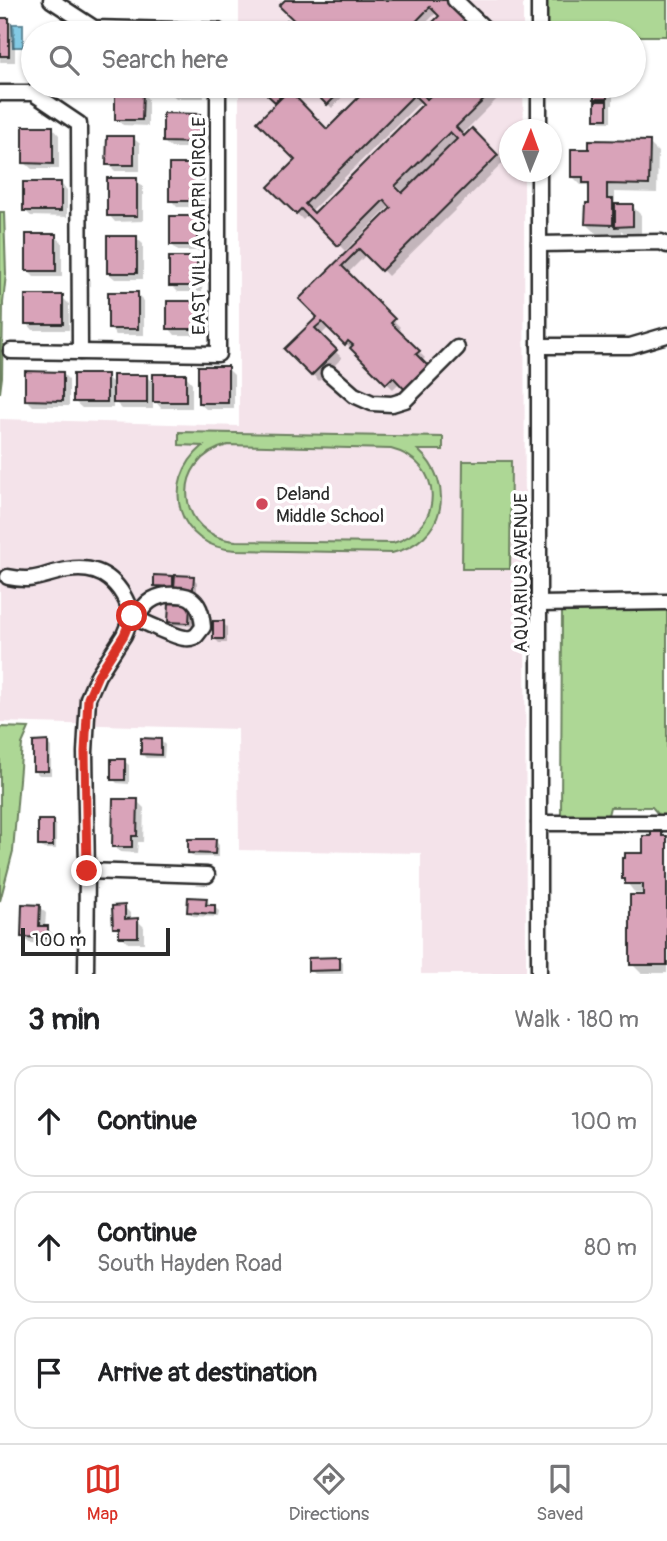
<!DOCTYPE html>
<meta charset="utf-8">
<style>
:root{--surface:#fff;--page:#f2f2f2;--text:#202124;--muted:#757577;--line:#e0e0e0;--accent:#d93025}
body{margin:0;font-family:Pangolin,sans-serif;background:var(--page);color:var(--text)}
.compass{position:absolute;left:499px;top:119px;width:63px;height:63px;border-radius:50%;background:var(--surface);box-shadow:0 2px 5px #0004;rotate:1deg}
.scale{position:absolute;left:21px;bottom:18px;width:149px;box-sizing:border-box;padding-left:7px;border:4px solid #2b2b2b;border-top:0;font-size:19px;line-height:24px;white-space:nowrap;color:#2b2b2b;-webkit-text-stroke:5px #fff;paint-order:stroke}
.stop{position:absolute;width:21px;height:21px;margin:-16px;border:5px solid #d93025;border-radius:50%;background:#fff}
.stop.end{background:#d93025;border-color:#fff;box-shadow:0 2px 7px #0008}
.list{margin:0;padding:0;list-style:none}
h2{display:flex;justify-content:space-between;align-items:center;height:91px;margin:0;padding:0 28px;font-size:30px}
h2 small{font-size:23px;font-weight:400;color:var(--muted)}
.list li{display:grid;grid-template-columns:46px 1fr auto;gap:21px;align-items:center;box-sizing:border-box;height:112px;margin:0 14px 14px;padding:0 14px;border:2px solid var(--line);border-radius:21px}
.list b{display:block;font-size:26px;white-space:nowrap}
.list p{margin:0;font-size:23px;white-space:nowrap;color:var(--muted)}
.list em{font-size:23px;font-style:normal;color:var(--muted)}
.icon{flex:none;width:38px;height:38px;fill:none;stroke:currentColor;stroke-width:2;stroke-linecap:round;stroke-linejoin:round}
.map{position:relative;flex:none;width:667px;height:974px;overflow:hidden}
.search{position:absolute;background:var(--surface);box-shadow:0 2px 5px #0004;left:21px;right:21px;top:21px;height:77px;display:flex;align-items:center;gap:18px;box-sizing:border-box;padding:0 24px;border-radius:38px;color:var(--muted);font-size:26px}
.sheet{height:469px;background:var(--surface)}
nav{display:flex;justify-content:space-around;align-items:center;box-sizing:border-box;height:98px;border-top:2px solid var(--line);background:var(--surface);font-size:19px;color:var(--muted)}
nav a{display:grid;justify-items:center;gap:4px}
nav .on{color:var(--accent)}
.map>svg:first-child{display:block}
</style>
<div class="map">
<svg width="667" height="974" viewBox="0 0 667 974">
<rect width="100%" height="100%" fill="#fff"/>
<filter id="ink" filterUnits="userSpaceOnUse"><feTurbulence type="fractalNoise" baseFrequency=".0143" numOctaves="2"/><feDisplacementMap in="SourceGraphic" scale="14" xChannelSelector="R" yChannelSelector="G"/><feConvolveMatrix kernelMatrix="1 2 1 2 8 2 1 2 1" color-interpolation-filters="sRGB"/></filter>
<g filter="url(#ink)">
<g fill="#f4e3ea">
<rect x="239" y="0" width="284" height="33"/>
<path d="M239,86H523L524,129L510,130V172H524L526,974H421V853L239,850L238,729L0,722V419L239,426Z"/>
</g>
<g fill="#add795" stroke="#6c8160" stroke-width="2" fill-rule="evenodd">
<path d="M546,0H667V36H634V33H546Z"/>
<path d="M0,212H4L6,274L3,303L2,377L0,393Z"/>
<path d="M179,432L443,437V450H418C457,485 445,541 392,553L236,550C177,547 159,483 203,446L179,445ZM228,445L391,449C444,462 446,528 393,543L236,541C176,537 169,459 228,445Z"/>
<path d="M463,461H511L510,569H462Z"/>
<path d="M667,609V815H659L652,807H610L608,815H561L562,611Z"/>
<path d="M0,727L29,728L22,744L13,851L0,901Z"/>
</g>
<path fill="#83cae4" stroke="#608a9a" stroke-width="2" d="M12,24H23V47H13Z"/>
<g fill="#0003" fill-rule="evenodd">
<path d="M288,0H445L478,33H424L441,16L437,12L416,33H309L282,6Z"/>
<path d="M0,20H9L15,27V62H0Z"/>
<path d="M169,86H203L204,98H176L169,92Z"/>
<path d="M268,86H271L327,131L373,86H436L424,98L427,101L443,86H499L505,91L461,135L464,138L472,131L504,162L388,276L367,254L347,274L400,327L397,330L425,358L393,389L329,327L320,336L342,358L319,381L286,349L319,317L302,299L394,208L391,205L345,251L309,214L303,220L271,187L298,160L278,103L264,90ZM422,100L426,104L314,216L310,212ZM390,179L406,195H401Z"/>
<path d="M332,86H339L346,93L332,108L317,93L326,91Z"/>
<path d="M588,86L613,87V105H611V122H601L597,118L600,103L588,88Z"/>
<path d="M142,93L148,99V126L123,125L117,119Z"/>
<path d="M200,115L207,122L206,148H171L164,142Z"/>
<path d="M53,128L59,135V169H32L25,163Z"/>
<path d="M133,138L140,144V171H115L108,164Z"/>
<path d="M649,143L658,152L657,193L615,192V204L617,206H632L641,215V235H626L621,230V233H596L587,224L591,205V188L587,185H581L572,176L590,151Z"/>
<path d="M198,165L205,172V207H177L171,200Z"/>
<path d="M136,180L143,187V221L115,222L109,215Z"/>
<path d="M60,183L67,190V217L31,216L24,210Z"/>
<path d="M196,218L203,224V251H178L171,244Z"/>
<path d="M55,236L62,242V277H34L27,270Z"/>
<path d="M136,238L143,244V279H115L108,273Z"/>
<path d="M196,259L203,266L202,292H178L171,285Z"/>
<path d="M137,294L144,301V335H116L110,329Z"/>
<path d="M62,297L69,304V330H33L27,323Z"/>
<path d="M200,303L206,309V335H175L169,328Z"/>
<path d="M227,368L234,375V409H206L199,403Z"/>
<path d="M62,373L69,380V406H33L27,400Z"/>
<path d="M106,376L115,385L146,376L155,385L186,376L192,383V408H161L153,399V409H122L113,400V408H82L75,402Z"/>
<path d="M173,577L177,581L193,578L197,582V592L160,590L156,586Z"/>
<path d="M190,605L194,609L193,626L174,625L170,621Z"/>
<path d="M223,623L227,627V643H219L215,639Z"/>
<path d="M161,741L165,745L164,758H146L142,754Z"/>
<path d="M47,743L51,747V775H39L35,771Z"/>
<path d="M124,761L129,765V784L117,783L113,779Z"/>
<path d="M137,801L144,808L143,842H138L137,853L120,852L114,846Z"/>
<path d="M52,821L56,826V849H44L39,845Z"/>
<path d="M662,833L667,838V973H641L632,964L645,893H635L624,879Z"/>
<path d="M215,841L219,845V857H194L190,853Z"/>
<path d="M206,900L210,904V907H214L219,911L218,917L193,916L189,911Z"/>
<path d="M39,907L46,913L45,928H47L54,935V944L29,943L23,936Z"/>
<path d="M124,907L131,914V920H137L144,927V943H128L115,927Z"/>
<path d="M339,959L343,963V974H314L310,970Z"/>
</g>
<g fill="#d9a3b9" stroke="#2b2b2b" stroke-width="2" fill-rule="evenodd">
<path d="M285,0H448L479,31L477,33H422L439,16L430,7L405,33H307L279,6Z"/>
<rect x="0" y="18" width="9" height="38"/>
<path d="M287,20L300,31L298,33H285L279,28Z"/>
<rect x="168" y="86" width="30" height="6"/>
<path d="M266,86H274L283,94L275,102L262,90Z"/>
<path d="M322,86L326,89L329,86H341L344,88L327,105L315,93Z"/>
<path d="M370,86H423L419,90L427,99L440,86H498L456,127L464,136L472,128L498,155L381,271L359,249L342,266L395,319L391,323L420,351L416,354L432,370L408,393L393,377L386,384L350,348L353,345L348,341L345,345L322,322L315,328L337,350L311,376L284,349L317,317L299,299L391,208L384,200L338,246L301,209L296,214L268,187L295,160L257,122L289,90L327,129ZM414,95L423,104L314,213L305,204ZM450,132L457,139L402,193L395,186Z"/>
<path d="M587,86H607V99H594V89H587Z"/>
<path d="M115,91H143L142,120H115Z"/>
<rect x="595" y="101" width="12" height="18"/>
<path d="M163,113L201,114V143L163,142Z"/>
<path d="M23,126H53V164L23,163Z"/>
<path d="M107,136H134V165H106Z"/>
<path d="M589,140L650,141L649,185L607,184V199H613V225L585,224L586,203H589V183H583V177H571V149H589Z"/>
<rect x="169" y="164" width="30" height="37"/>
<rect x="107" y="178" width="30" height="38"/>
<rect x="23" y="182" width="38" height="29"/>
<path d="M615,204H633V226L615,227Z"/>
<rect x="170" y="216" width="27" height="29"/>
<rect x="26" y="234" width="30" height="37"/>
<rect x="107" y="236" width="30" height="37"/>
<rect x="169" y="257" width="28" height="29"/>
<rect x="108" y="292" width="30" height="37"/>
<rect x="25" y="295" width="38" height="29"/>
<rect x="167" y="301" width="33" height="28"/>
<rect x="198" y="366" width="30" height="37"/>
<path d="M25,371L63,372V401L25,400Z"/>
<rect x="73" y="374" width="34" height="28"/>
<rect x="153" y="374" width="33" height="28"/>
<rect x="113" y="375" width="34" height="28"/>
<path d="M154,575L173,576V587L154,586Z"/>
<path d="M175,575L194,576L193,589L174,588Z"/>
<path d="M169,603L190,604L189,623L168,622Z"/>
<rect x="213" y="621" width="11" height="18"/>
<path d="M141,738L161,739V755L141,754Z"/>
<path d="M48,741V771H33V742Z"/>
<rect x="111" y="759" width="14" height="21"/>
<path d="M113,799H138L137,836H132V847H112Z"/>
<rect x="38" y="820" width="15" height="26"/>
<path d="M651,832H662V836H667V965H630V895H643V884H625V879H622V858H625V853H643V836H651Z"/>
<path d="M188,839H216L215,854L188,853Z"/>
<path d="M188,897L207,898L206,905H215V914L187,912Z"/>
<path d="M22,904L40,905L39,926H48V938L21,937Z"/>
<path d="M125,905V919L138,918V937H119V928H113L112,906Z"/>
<path d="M340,957V970L308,971V958Z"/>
</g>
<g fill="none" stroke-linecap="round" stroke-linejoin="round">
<defs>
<g id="minor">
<path d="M51,0L94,28L218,31V33"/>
<path d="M455,0L489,33"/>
<path d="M539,0V33"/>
<path d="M539,86V130"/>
<path d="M0,93H33L79,124L80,352"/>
<path d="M539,244L661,242L667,245"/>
<path d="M539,346H630L667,335"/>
<path d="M11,351L218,354V86"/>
<path d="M329,373L354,395L372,403L392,404L405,400L457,348"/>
<path d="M8,577C35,583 43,574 67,570C103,564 122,584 132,616L124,635L98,675L88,698L85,752L87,871L86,974"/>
<path d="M539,604L667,602"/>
<path d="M132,616C141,621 175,637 185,638C191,639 191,638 196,636L203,627C202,618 201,607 193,600C189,596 183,595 177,595C158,593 144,601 137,619"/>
<path d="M539,823H667"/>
<path d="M87,871L207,875"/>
<path d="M539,974V172"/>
</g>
</defs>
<use href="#minor" stroke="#2b2b2b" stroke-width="19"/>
<use href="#minor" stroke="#fff" stroke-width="14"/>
</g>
</g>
<g fill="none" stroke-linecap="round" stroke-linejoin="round" filter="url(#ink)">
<path stroke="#d93025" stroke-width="9" d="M87,871L85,752L88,698L98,675L124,635L132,616"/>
</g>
<circle fill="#d1495b" stroke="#fff" stroke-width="2.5" cx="262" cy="504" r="7"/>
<g text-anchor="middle" stroke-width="7" stroke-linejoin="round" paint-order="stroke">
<g font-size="19" fill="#2b2b2b" stroke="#fff">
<text transform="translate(198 226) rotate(-90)" y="7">EAST VILLA CAPRI CIRCLE</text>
<text transform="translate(520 573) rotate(-90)" y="7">AQUARIUS AVENUE</text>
</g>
<g font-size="19" fill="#2b2b2b" stroke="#fff" text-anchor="start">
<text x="276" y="500">Deland<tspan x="276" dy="22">Middle School</tspan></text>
</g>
</g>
</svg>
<svg class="compass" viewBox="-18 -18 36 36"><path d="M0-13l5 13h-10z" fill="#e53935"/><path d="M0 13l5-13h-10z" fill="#757577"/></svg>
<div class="scale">100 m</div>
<div class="stop" style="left:132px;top:616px"></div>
<div class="stop end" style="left:87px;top:871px"></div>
<div class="search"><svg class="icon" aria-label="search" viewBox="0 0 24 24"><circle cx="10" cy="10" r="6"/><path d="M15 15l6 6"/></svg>Search here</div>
</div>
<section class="sheet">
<h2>3 min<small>Walk · 180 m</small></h2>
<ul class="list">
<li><svg class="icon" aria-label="ahead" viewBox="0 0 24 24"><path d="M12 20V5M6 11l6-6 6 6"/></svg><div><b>Continue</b></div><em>100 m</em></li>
<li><svg class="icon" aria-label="ahead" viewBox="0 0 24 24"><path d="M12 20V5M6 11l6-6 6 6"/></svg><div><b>Continue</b><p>South Hayden Road</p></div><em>80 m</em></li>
<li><svg class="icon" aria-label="arrive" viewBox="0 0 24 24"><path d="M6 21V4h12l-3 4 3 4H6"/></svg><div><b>Arrive at destination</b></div></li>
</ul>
</section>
<nav>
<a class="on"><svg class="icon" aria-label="map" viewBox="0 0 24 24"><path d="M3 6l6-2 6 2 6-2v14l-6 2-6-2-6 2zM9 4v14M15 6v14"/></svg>Map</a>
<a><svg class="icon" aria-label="directions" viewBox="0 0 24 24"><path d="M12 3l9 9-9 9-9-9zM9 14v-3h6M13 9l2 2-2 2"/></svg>Directions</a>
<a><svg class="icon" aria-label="saved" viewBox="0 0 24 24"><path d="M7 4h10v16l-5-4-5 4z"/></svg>Saved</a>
</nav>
